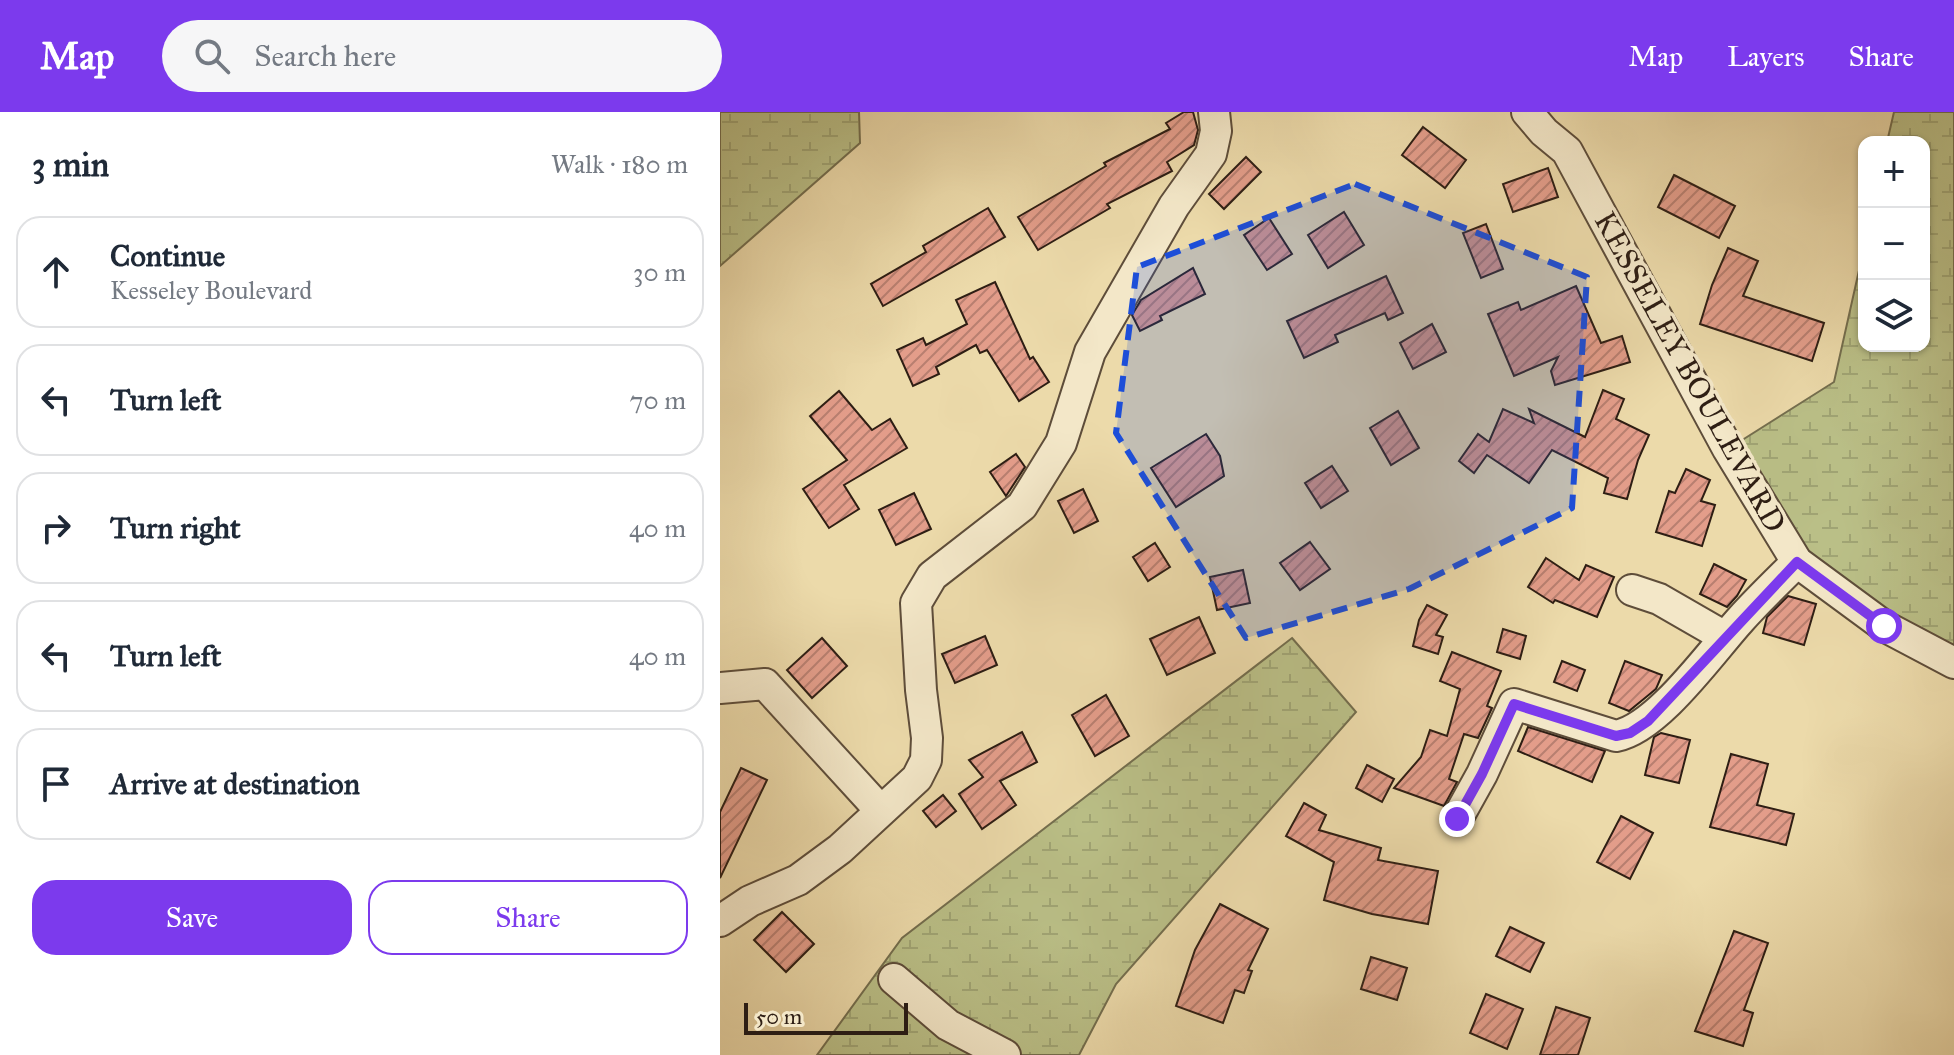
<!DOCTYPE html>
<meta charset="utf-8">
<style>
:root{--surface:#fff;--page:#f6f6f7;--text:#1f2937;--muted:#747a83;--line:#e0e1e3;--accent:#7c3aed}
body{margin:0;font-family:"IM FELL Great Primer",serif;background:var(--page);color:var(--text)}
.controls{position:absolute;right:24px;top:24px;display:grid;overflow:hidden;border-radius:16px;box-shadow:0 2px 6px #0004}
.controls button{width:72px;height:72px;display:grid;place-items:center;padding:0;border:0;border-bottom:2px solid var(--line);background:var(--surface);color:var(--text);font:40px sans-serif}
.scale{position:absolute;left:24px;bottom:20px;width:164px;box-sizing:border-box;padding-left:8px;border:4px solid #2e1e14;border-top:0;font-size:22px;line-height:28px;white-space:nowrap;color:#2e1e14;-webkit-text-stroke:6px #f3e7c8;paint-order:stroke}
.stop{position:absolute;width:24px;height:24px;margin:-18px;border:6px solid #7c3aed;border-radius:50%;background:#fff}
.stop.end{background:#7c3aed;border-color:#fff;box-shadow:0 2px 8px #0008}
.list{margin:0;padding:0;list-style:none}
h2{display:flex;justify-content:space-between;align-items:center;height:104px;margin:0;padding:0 32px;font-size:34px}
h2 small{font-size:26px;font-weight:400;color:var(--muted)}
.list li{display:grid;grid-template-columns:52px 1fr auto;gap:24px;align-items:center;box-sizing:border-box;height:112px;margin:0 16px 16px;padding:0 16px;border:2px solid var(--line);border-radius:24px}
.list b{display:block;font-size:30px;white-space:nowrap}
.list p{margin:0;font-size:26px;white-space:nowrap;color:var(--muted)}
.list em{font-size:26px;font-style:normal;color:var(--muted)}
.actions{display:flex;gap:16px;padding:24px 32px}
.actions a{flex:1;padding:18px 0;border:2px solid var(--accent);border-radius:24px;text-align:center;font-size:28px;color:var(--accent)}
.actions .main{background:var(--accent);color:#fff}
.icon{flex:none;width:44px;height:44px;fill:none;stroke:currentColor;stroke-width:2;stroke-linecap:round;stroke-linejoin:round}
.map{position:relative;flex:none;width:1234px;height:943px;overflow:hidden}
header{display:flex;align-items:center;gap:48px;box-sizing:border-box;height:112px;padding:0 40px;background:var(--accent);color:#fff}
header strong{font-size:38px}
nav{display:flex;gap:44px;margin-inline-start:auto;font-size:28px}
.search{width:560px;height:72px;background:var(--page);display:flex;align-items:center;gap:20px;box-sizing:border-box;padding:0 28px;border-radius:44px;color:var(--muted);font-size:30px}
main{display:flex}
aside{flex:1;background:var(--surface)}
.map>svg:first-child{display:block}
</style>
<header>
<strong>Map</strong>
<div class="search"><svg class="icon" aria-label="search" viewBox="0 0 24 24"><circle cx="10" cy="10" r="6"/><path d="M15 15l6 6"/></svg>Search here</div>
<nav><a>Map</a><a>Layers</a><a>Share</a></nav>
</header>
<main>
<aside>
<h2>3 min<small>Walk · 180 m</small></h2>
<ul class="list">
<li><svg class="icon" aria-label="ahead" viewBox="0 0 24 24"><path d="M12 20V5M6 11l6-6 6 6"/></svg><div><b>Continue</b><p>Kesseley Boulevard</p></div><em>30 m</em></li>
<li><svg class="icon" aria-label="left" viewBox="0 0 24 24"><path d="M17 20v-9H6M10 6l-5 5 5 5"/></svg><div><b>Turn left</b></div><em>70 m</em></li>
<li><svg class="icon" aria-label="right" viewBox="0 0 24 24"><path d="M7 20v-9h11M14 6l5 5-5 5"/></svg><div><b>Turn right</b></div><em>40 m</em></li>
<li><svg class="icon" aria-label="left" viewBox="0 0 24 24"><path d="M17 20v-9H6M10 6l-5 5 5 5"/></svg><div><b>Turn left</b></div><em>40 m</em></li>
<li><svg class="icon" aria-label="arrive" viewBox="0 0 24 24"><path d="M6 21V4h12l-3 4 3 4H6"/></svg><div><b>Arrive at destination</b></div></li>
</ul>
<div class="actions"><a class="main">Save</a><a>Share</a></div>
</aside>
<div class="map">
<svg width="1234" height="943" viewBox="0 0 1234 943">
<defs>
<pattern id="wetland-marsh" width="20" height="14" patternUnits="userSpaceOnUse" patternTransform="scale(2)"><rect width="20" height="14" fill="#babf87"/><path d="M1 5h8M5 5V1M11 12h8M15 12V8" fill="none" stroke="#a0a474"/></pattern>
<pattern id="building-hatch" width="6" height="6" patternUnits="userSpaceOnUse" patternTransform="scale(2)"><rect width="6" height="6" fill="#e39d8a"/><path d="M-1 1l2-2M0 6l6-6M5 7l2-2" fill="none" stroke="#b87f70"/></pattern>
</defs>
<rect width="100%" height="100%" fill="#ecdaaa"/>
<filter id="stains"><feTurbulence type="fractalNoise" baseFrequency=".0025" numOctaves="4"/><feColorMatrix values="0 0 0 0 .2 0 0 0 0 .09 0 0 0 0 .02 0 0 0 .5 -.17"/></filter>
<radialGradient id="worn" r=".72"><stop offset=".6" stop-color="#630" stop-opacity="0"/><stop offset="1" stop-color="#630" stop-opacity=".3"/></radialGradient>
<g fill="url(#wetland-marsh)" stroke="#746e4e" stroke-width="2">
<path d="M0,0H139L140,31L0,154Z"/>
<path d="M1174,0H1234V551L1077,450L1008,337L1114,270L1144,136V234H1204V30H1167Z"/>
<path d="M572,526L636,600L396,872L359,943H97L182,826Z"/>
</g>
<g fill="url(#building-hatch)" stroke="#2e1e14" stroke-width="2">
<path d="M464,0H473L478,18L474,33L447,50L452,59L387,92L390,96L318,138L298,105L386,54L384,51L450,17L446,11Z"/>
<path d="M703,15L746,48L725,76L682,43Z"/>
<path d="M526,45L541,60L504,97L489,82Z"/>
<path d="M828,56L838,85L793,100L783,72Z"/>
<path d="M954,63L1015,94L999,126L938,95Z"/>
<path d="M268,96L285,125L163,194L151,172L206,140L203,134Z"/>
<path d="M624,100L644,133L608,156L588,123Z"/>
<path d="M549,106L572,142L547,158L524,123Z"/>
<path d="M766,112L783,157L761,166L743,121Z"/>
<path d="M1008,136L1038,149L1023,184L1104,211L1092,249L980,212L992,173Z"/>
<path d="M473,156L485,182L440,204L442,208L420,219L412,203L421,188Z"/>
<path d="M666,164L683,201L668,208L665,201L615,223L618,230L584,246L567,209Z"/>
<path d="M275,170L310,247L313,245L329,270L299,289L267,238L260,241L256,233L216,255L219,262L193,274L177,238L203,226L206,233L247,212L236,188Z"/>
<path d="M856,174L881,231L902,224L910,250L835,273L831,259L838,245L794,264L768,202L798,190L801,198Z"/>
<path d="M712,212L726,240L693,257L680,231Z"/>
<path d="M883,278L904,287L896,307L929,323L918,348L907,387L884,381L888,366L832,338L809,371L767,343L754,361L739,349L758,322L769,330L783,297L814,311L809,297L865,325Z"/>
<path d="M119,279L152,318L170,307L187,336L124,373L139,397L109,416L83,377L127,348L90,304Z"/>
<path d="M678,299L699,336L671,353L650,316Z"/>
<path d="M486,322L500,344L504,364L456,395L431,356Z"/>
<path d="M296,342L305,355L286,384L270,360Z"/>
<path d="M612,354L628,379L601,396L585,371Z"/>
<path d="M966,357L990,368L981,389L995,393L982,434L936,420L949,379L955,381Z"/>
<path d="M363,377L378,409L354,421L338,389Z"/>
<path d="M194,381L211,417L176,433L159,398Z"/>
<path d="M590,430L610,457L580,478L560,451Z"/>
<path d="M435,431L450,455L428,469L413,445Z"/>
<path d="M826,446L859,468L866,453L894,465L877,505L835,488L833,491L808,475Z"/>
<path d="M994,452L1026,468L1017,484L1007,495L980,482Z"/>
<path d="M523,458L530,491L497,498L490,465Z"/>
<path d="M1068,484L1096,492L1084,533L1043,521L1047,505Z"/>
<path d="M707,493L727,503L716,523L723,525L718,542L693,534L699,508Z"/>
<path d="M479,505L495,541L447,563L430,527Z"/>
<path d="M783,517L806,524L800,547L777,540Z"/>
<path d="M265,524L277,553L235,571L222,542Z"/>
<path d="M102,526L127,554L92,586L67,558Z"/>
<path d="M732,540L781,559L767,594L772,596L758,626L744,622L729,667L737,670L724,694L674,676L701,645L710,618L727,624L740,577L720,569Z"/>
<path d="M842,549L865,558L857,579L834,570Z"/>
<path d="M905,549L942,563L936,577L909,599L889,591Z"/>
<path d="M386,583L409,624L375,644L352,603Z"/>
<path d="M808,615L885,639L872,670L798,639Z"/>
<path d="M302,620L317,650L280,669L296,693L262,717L239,682L263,665L249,648Z"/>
<path d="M941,621L970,628L959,671L925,663L934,625Z"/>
<path d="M1011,642L1048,652L1037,693L1074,702L1066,733L990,715Z"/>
<path d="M647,653L674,667L662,690L636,676Z"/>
<path d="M21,656L47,668L0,766V700Z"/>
<path d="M223,683L236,699L216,715L203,699Z"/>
<path d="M584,691L606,703L599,718L661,736L658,748L718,759L708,812L652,802L604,788L614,750L566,724Z"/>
<path d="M901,704L933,721L910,767L877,750Z"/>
<path d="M500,792L548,817L528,858L532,859L524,881L515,878L503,911L456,894L475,838Z"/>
<path d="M62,800L94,832L66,860L34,828Z"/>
<path d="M790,815L824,831L810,860L776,844Z"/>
<path d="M1014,819L1048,831L1024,898L1033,901L1023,934L975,919Z"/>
<path d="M651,845L687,856L677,888L641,877Z"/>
<path d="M766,882L803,897L787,937L750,921Z"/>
<path d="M836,895L870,906L858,943H820Z"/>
</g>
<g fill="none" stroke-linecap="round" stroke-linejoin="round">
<defs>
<g id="minor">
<path d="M807,0L824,20L847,39L1008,337L1077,450L1164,514L1234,551"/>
<path d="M912,478L939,487L1005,525"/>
<path d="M0,576L45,572L160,698"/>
<path d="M737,707L762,662L794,592L896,624C938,616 991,540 1021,507C1039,487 1058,469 1077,450"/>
<path d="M0,809L30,789L78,768L120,737L197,666L206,648L207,626L201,578L196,491L212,464L302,394L341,331L370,240L454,94L491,42L496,19L494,0"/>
<path d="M174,867L228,913L285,943"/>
</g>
</defs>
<use href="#minor" stroke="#5e4d3a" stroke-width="34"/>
<use href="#minor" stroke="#f3e7c8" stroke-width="30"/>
</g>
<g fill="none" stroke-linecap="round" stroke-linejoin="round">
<path stroke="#7c3aed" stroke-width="10" d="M737,707L762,662L794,592L896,624L910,621L928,609L1077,450L1164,514"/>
</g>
<path fill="#1d4ed8" fill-opacity="0.2" stroke="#1d4ed8" stroke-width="6" stroke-dasharray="16 10" stroke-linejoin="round" d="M635,72L867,165L852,396L689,477L526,526L396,321L417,155Z"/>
<g text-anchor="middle" stroke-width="7" stroke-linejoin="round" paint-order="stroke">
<g font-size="30" fill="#2e1e14" stroke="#f3e7c8">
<text transform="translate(970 260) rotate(61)" y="10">KESSELEY BOULEVARD</text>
</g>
</g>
<rect width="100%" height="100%" filter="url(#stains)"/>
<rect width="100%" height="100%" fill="url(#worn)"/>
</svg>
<div class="controls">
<button>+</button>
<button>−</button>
<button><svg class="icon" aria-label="layers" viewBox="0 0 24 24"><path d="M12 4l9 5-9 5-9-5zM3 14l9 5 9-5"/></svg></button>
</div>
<div class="scale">50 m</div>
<div class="stop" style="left:1164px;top:514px"></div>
<div class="stop end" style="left:737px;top:707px"></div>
</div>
</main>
